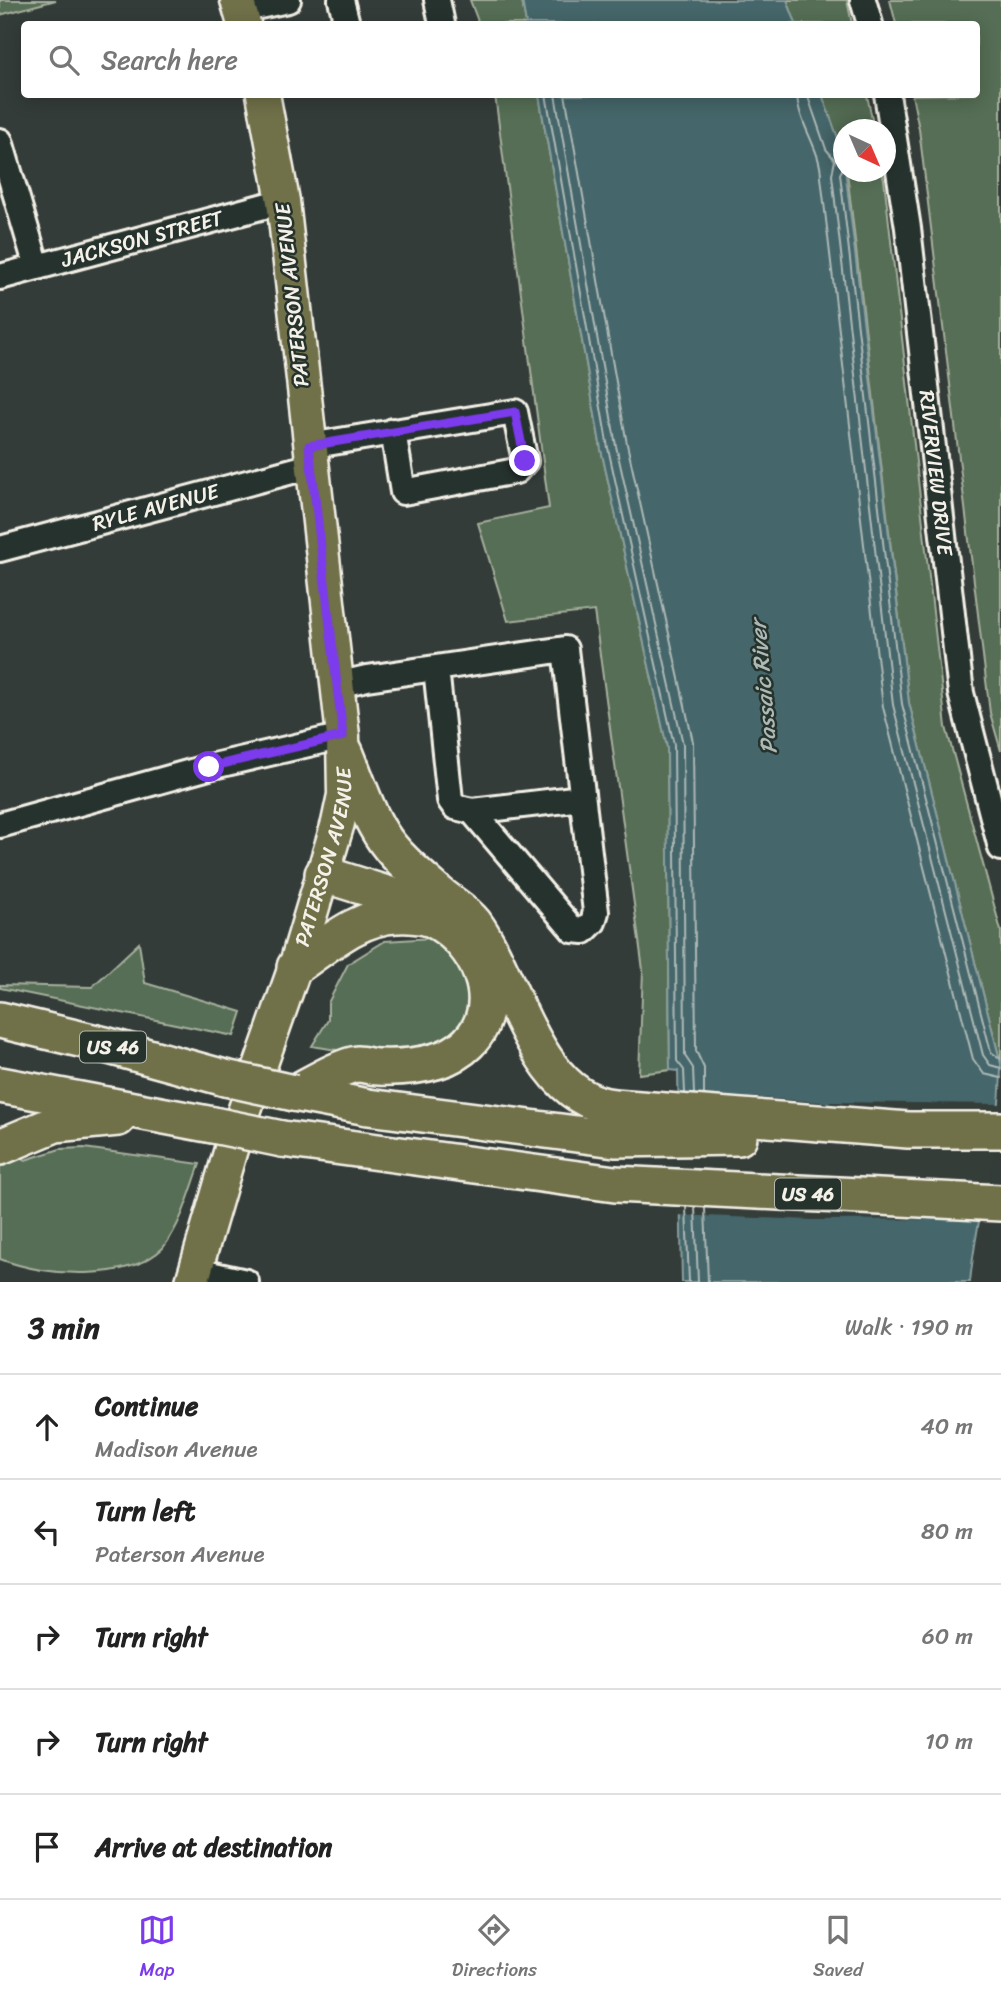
<!DOCTYPE html>
<meta charset="utf-8">
<style>
:root{--surface:#fff;--page:#f6f6f6;--text:#222;--muted:#767676;--line:#e0e0e0;--accent:#7c3aed}
body{margin:0;font-family:Sriracha,sans-serif;background:var(--page);color:var(--text)}
.compass{position:absolute;left:833px;top:119px;width:63px;height:63px;border-radius:50%;background:var(--surface);box-shadow:0 4px 18px #0003;rotate:136deg}
.stop{position:absolute;width:21px;height:21px;margin:-16px;border:5px solid #7c3aed;border-radius:50%;background:#fff}
.stop.end{background:#7c3aed;border-color:#fff;box-shadow:0 2px 7px #0008}
.list{margin:0;padding:0;list-style:none}
h2{display:flex;justify-content:space-between;align-items:center;height:91px;margin:0;padding:0 28px;font-size:30px}
h2 small{font-size:23px;font-weight:400;color:var(--muted)}
.list li{display:grid;grid-template-columns:46px 1fr auto;gap:21px;align-items:center;box-sizing:border-box;height:105px;padding:0 28px;border-top:2px solid var(--line)}
.list b{display:block;font-size:26px;white-space:nowrap}
.list p{margin:0;font-size:23px;white-space:nowrap;color:var(--muted)}
.list em{font-size:23px;font-style:normal;color:var(--muted)}
.icon{flex:none;width:38px;height:38px;fill:none;stroke:currentColor;stroke-width:2;stroke-linecap:round;stroke-linejoin:round}
.map{position:relative;flex:none;width:1001px;height:1282px;overflow:hidden}
.search{position:absolute;background:var(--surface);box-shadow:0 4px 18px #0003;left:21px;right:21px;top:21px;height:77px;display:flex;align-items:center;gap:18px;box-sizing:border-box;padding:0 24px;border-radius:7px;color:var(--muted);font-size:26px}
.sheet{height:616px;background:var(--surface)}
nav{display:flex;justify-content:space-around;align-items:center;box-sizing:border-box;height:98px;border-top:2px solid var(--line);background:var(--surface);font-size:19px;color:var(--muted)}
nav a{display:grid;justify-items:center;gap:4px}
nav .on{color:var(--accent)}
.map>svg:first-child{display:block}
</style>
<div class="map">
<svg width="1001" height="1282" viewBox="0 0 1001 1282">
<rect width="100%" height="100%" fill="#343c39"/>
<filter id="ink" filterUnits="userSpaceOnUse"><feTurbulence type="fractalNoise" baseFrequency=".0143" numOctaves="2"/><feDisplacementMap in="SourceGraphic" scale="14" xChannelSelector="R" yChannelSelector="G"/><feConvolveMatrix kernelMatrix="1 2 1 2 8 2 1 2 1" color-interpolation-filters="sRGB"/></filter>
<g filter="url(#ink)">
<g fill="#576e54" stroke="#a6b09e" stroke-width="2">
<path d="M0,0H56L0,15Z"/>
<path d="M470,0H522L526,24H479Z"/>
<path d="M787,0H847L852,24H796Z"/>
<path d="M890,0H1001V751L990,713L919,129L912,95L976,94V24H896Z"/>
<path d="M495,95H539L601,449L667,747L670,1070L639,1074L643,970L594,611L508,621L478,523L549,508Z"/>
<path d="M822,95H867L874,129L844,130L843,152Z"/>
<path d="M847,172H882L884,179L946,727L1001,931V1064L909,703Z"/>
<path d="M433,938L469,972L480,1002C472,1011 465,1024 455,1032C416,1067 358,1053 312,1046L328,1020V1003L348,964L385,941Z"/>
<path d="M139,943L145,983L242,1012L234,1036L0,988V985L92,987Z"/>
<path d="M84,1148L200,1164C190,1192 182,1223 163,1248C128,1282 46,1277 0,1259V1163L21,1155L25,1160L60,1149Z"/>
</g>
<g fill="#44666b" stroke="#8a9e9d" stroke-width="2">
<path d="M522,0H787L796,24H526Z"/>
<path d="M539,95H822L843,152L909,703L1001,1064C1001,1138 977,1208 970,1282H682L678,1071L670,1070L667,747L601,449Z"/>
</g>
<path fill="#343c39" d="M674,1092L821,1102L1001,1104V1124L981,1219L813,1220L676,1215Z"/>
<g fill="none" stroke-linecap="round" stroke-linejoin="round">
<g stroke="#aeb9b6" stroke-width="2">
<path d="M546,94L608,448L674,745L677,1061L684,1070L685,1093"/>
<path d="M555,94L616,446L683,744L685,1056L693,1068L694,1094"/>
<path d="M565,94L627,444L693,742L696,1051L704,1068V1095"/>
<path d="M797,94C798,124 821,149 821,177L883,707L973,1059L984,1074L1001,1078"/>
<path d="M807,94L826,149L835,160L832,175L893,705L983,1055L990,1065L1001,1068"/>
<path d="M844,166L840,174L902,704L991,1052L1001,1059"/>
<path d="M686,1207L689,1282"/>
<path d="M695,1207L698,1282"/>
<path d="M705,1208L708,1282"/>
</g>
<defs>
<g id="minor">
<path d="M341,0L347,24"/>
<path d="M437,0L442,24"/>
<path d="M863,0L870,24"/>
<path d="M240,10L288,0"/>
<path id="s1" d="M887,94L908,228L961,693L1001,848"/>
<path d="M0,141L37,267"/>
<path id="s2" d="M0,277L283,201"/>
<path d="M309,446L515,412L525,461L516,471L403,492L393,431"/>
<path id="s3" d="M0,549L311,466"/>
<path d="M337,685L367,678L565,649L596,912L593,922L584,931L573,930L472,811L455,807L450,800L436,668"/>
<path d="M472,811L582,798"/>
<path d="M0,825L209,767L343,736"/>
<path d="M196,1271L246,1282"/>
</g>
<g id="major">
<path d="M237,0L244,24"/>
<path id="s4" d="M192,1282L231,1149L295,967L338,823L344,795L343,736L283,201L263,94"/>
</g>
<g id="highway">
<path d="M345,752C358,783 369,822 391,848C404,864 422,879 437,892C449,903 464,910 474,923C514,977 535,1100 614,1107L908,1130H1001"/>
<path d="M323,874L399,898L424,911"/>
<path d="M0,1020L105,1045L225,1078"/>
<path d="M0,1085L213,1125"/>
<path d="M294,1093L368,1107L615,1139L739,1137"/>
<path d="M294,1093C310,1085 341,1066 357,1064C364,1064 371,1067 378,1067C408,1068 446,1065 468,1043C507,1004 477,942 434,920C426,916 407,914 397,915C358,916 326,946 295,967"/>
<path d="M282,1139L615,1184L1001,1203"/>
<path d="M0,1147L55,1124L118,1118"/>
</g>
</defs>
<use href="#minor" stroke="#f4f1e8" stroke-width="30"/>
<use href="#major" stroke="#f4f1e8" stroke-width="37"/>
<use href="#highway" stroke="#f4f1e8" stroke-width="40"/>
<use href="#minor" stroke="#26332d" stroke-width="24"/>
<use href="#major" stroke="#70704a" stroke-width="32"/>
<use href="#highway" stroke="#70704a" stroke-width="35"/>
<defs>
<g id="highway-bridge">
<path d="M225,1078L294,1093"/>
<path d="M213,1125L282,1139"/>
</g>
</defs>
<use href="#highway-bridge" stroke="#f4f1e8" stroke-width="40" stroke-linecap="butt"/>
<use href="#highway-bridge" stroke="#70704a" stroke-width="35"/>
</g>
</g>
<g fill="none" stroke-linecap="round" stroke-linejoin="round" filter="url(#ink)">
<path stroke="#7c3aed" stroke-width="9" d="M209,767L343,736L309,446L515,412L525,461"/>
</g>
<g text-anchor="middle" stroke-width="5" stroke-linejoin="round" paint-order="stroke">
<g fill="#26332d" stroke="#b6b8b0" stroke-width="2">
<rect x="80" y="1031.5" width="66" height="31" rx="5"/>
<rect x="775" y="1178.5" width="66" height="31" rx="5"/>
</g>
<g font-size="19" font-weight="bold" fill="#f4f1e8">
<text x="113" y="1054">US 46</text>
<text x="808" y="1201">US 46</text>
</g>
<g font-size="21" fill="#f4f1e8" stroke="#26332d">
<text dy="7" stroke="none"><textPath href="#s2" startOffset="147">JACKSON STREET</textPath></text>
<text transform="translate(292 295) rotate(-96)" y="7">PATERSON AVENUE</text>
<text dy="7" stroke="none"><textPath href="#s1" startOffset="382">RIVERVIEW DRIVE</textPath></text>
<text dy="7" stroke="none"><textPath href="#s3" startOffset="161">RYLE AVENUE</textPath></text>
<text dy="7" stroke="none"><textPath href="#s4" startOffset="446">PATERSON AVENUE</textPath></text>
</g>
<g font-size="23" font-style="italic" fill="#aeb9b6" stroke="#26332d">
<text transform="translate(763 687) rotate(-95)" y="8">Passaic River</text>
</g>
</g>
</svg>
<svg class="compass" viewBox="-18 -18 36 36"><path d="M0-13l5 13h-10z" fill="#e53935"/><path d="M0 13l5-13h-10z" fill="#767676"/></svg>
<div class="stop" style="left:209px;top:767px"></div>
<div class="stop end" style="left:525px;top:461px"></div>
<div class="search"><svg class="icon" aria-label="search" viewBox="0 0 24 24"><circle cx="10" cy="10" r="6"/><path d="M15 15l6 6"/></svg>Search here</div>
</div>
<section class="sheet">
<h2>3 min<small>Walk · 190 m</small></h2>
<ul class="list">
<li><svg class="icon" aria-label="ahead" viewBox="0 0 24 24"><path d="M12 20V5M6 11l6-6 6 6"/></svg><div><b>Continue</b><p>Madison Avenue</p></div><em>40 m</em></li>
<li><svg class="icon" aria-label="left" viewBox="0 0 24 24"><path d="M17 20v-9H6M10 6l-5 5 5 5"/></svg><div><b>Turn left</b><p>Paterson Avenue</p></div><em>80 m</em></li>
<li><svg class="icon" aria-label="right" viewBox="0 0 24 24"><path d="M7 20v-9h11M14 6l5 5-5 5"/></svg><div><b>Turn right</b></div><em>60 m</em></li>
<li><svg class="icon" aria-label="right" viewBox="0 0 24 24"><path d="M7 20v-9h11M14 6l5 5-5 5"/></svg><div><b>Turn right</b></div><em>10 m</em></li>
<li><svg class="icon" aria-label="arrive" viewBox="0 0 24 24"><path d="M6 21V4h12l-3 4 3 4H6"/></svg><div><b>Arrive at destination</b></div></li>
</ul>
</section>
<nav>
<a class="on"><svg class="icon" aria-label="map" viewBox="0 0 24 24"><path d="M3 6l6-2 6 2 6-2v14l-6 2-6-2-6 2zM9 4v14M15 6v14"/></svg>Map</a>
<a><svg class="icon" aria-label="directions" viewBox="0 0 24 24"><path d="M12 3l9 9-9 9-9-9zM9 14v-3h6M13 9l2 2-2 2"/></svg>Directions</a>
<a><svg class="icon" aria-label="saved" viewBox="0 0 24 24"><path d="M7 4h10v16l-5-4-5 4z"/></svg>Saved</a>
</nav>
